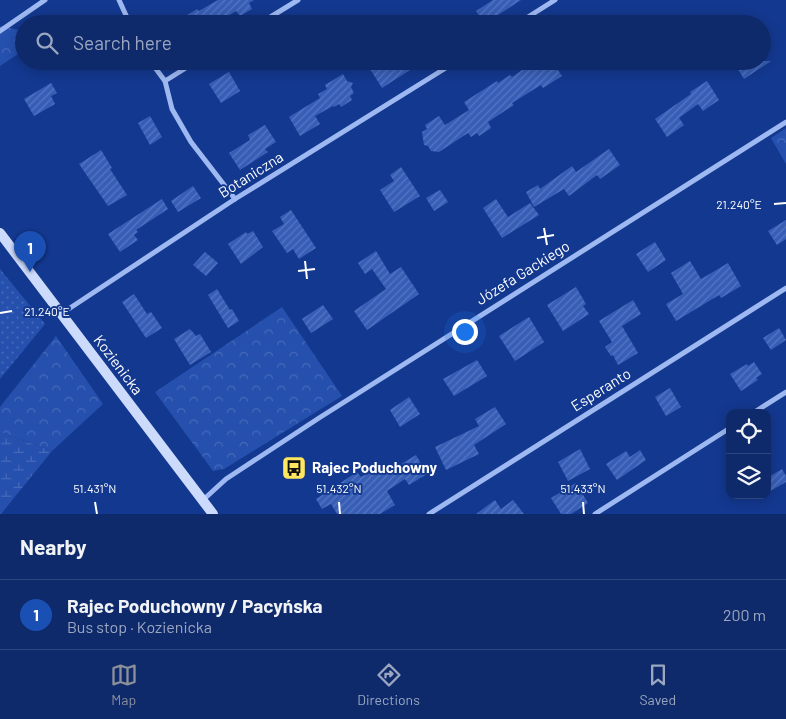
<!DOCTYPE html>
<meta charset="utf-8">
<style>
:root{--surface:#0e2a6b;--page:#173271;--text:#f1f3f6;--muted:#9ba7c1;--line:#2e467e;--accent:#8c9099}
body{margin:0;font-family:Barlow,sans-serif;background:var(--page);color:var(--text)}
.controls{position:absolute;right:15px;bottom:15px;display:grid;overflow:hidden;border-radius:10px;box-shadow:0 2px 12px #0003}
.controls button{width:45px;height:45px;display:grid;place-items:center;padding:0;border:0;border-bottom:1px solid var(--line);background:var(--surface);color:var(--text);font:25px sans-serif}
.you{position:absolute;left:464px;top:331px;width:18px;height:18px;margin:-12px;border:4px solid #fff;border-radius:50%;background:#1a73e8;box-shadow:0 0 0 8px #1a73e833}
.badge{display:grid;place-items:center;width:32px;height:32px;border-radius:50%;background:var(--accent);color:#fff;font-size:16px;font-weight:700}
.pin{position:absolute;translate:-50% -41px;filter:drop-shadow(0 1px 2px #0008)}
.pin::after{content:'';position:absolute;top:26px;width:18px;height:15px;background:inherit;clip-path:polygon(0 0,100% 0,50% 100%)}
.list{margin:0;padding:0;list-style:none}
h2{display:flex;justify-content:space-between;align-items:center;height:65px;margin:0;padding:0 20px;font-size:21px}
h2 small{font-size:16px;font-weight:400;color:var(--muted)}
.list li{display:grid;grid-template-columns:32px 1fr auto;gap:15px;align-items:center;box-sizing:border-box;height:70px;padding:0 20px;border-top:1px solid var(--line)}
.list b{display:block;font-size:19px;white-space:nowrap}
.list p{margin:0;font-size:16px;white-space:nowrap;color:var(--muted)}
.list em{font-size:16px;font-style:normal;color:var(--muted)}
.icon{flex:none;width:28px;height:28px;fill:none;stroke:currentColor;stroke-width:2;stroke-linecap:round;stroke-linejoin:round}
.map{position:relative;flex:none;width:786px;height:514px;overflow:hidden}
.search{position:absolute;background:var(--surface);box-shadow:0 2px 12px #0003;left:15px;right:15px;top:15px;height:55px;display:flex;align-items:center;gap:12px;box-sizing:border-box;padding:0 18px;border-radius:28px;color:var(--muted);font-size:19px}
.sheet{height:135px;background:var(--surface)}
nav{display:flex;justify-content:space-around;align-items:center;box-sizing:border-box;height:70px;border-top:1px solid var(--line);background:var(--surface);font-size:14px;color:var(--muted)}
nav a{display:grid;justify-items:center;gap:2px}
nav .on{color:var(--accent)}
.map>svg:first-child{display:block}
</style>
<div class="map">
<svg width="786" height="514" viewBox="0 0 786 514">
<defs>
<pattern id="grass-dots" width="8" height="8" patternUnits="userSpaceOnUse" patternTransform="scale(1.25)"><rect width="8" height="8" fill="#2550ae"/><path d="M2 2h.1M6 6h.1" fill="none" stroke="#466aba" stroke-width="1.8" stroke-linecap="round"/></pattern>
<pattern id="forest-crowns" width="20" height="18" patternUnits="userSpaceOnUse" patternTransform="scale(1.25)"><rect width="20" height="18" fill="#2550ae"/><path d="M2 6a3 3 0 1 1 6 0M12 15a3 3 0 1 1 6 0" fill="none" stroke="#466aba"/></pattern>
<pattern id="wetland-marsh" width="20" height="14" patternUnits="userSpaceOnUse" patternTransform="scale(1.25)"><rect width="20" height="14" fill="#2550ae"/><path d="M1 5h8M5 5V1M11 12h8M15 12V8" fill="none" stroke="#466aba"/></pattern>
<pattern id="building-hatch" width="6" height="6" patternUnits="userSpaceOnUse" patternTransform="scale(1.25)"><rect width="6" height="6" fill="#375eb6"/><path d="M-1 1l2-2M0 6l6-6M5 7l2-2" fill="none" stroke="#5576c1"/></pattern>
</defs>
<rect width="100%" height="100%" fill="#13388f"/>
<path fill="url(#grass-dots)" d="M0,269L45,324L0,379Z"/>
<g fill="url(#forest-crowns)">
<path d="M0,26L24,31V50L0,66Z"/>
<path d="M786,128V164L771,138Z"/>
<path d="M282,307L342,396L224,469L213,471L155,392Z"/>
<path d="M56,336L103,404L52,451L0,432V407Z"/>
</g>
<path fill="url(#wetland-marsh)" d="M0,432L52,451L1,514H0Z"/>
<g fill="url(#building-hatch)">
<path d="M218,0H254L249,3L252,9L240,16L236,11L215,24H173L197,9L199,11Z"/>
<path d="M493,0H521L484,24L476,11Z"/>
<path d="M365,61H424L382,88Z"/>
<path d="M535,61H552L562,76L543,88L541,85L512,103L514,105L488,122L491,128L479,136L477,133L471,137L468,133L439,152L431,151L428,146L424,145L422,132L427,129L425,125L439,116L445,125L469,110L464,102L497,81L498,83L510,75L512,77Z"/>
<path d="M733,61H771L744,79Z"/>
<path d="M229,72L240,91L221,103L209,84Z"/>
<path d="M343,74L347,81L353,83L351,87L354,93L350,96L352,100L341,107L339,104L334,107L333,106L315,116L320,124L300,136L289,117L320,98L318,94L327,89L325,85Z"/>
<path d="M707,81L719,100L703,111L698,104L679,118L684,125L667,137L655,119L691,94L690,92Z"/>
<path d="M51,83L57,93L51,96L55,104L34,116L24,99Z"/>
<path d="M150,116L162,137L150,145L138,123Z"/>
<path d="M265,125L276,142L265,149L268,152L240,170L229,153L250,140L248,135Z"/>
<path d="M609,149L620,165L600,179L597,175L569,196L564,189L534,207L526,192L538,185L540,189L572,166L576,172Z"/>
<path d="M101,150L112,168L110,169L127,195L108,206L79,164Z"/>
<path d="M401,167L420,196L394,212L380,190L394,181L390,175Z"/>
<path d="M193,186L201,198L178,212L171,201Z"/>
<path d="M440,190L448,202L434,211L426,198Z"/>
<path d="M162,199L168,209L136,230L138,232L134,235L138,240L120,252L108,234Z"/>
<path d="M496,199L508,217L530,203L539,215L502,238L483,208Z"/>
<path d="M291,210L316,248L299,259L293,249L287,253L272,231L284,224L280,217Z"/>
<path d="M786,220V239L777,245L768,231Z"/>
<path d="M253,231L263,247L241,264L228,244L246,232L247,234Z"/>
<path d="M655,242L666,260L648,272L636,254Z"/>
<path d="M376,251L390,274L401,267L419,294L367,330L354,311L386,289L372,269L365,274L358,263Z"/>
<path d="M205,252L218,263L206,276L193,265Z"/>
<path d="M690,261L701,279L728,263L741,286L721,298L719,295L676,321L666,304L683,294L671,273Z"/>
<path d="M576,287L586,304L583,306L589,314L563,331L547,305Z"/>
<path d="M217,289L230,310L232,309L239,321L228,328L208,295Z"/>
<path d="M134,294L147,314L151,312L162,328L146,338L122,302Z"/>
<path d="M633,300L641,314L622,326L638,353L618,365L613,355L611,356L605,347L612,342L599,321Z"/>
<path d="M323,305L333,319L311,333L302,319Z"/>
<path d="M529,317L544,342L515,361L499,336Z"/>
<path d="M779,328L786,340L771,350L763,338Z"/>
<path d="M190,329L196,336L200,334L211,352L190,365L174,339Z"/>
<path d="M477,360L487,376L454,396L443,379Z"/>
<path d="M754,362L762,374L756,378L758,380L741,391L730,374L747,364L748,366Z"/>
<path d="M670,388L681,407L666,416L655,397Z"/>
<path d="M409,397L420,414L400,427L390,410Z"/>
<path d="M495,407L506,424L474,445L479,454L446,470L435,447L479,426L475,419Z"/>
<path d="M580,449L590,469L568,481L558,462Z"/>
<path d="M640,450L646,460L617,480L606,464L626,451L630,457Z"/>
<path d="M416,455L427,474L409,485L405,479L387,491L395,505L380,514H337L331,504L322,509L316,499L357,472L361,477L381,465L386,473Z"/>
<path d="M782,469L786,476V482L767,493V478Z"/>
<path d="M576,483L588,503L571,514H561L551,498Z"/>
<path d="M495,500L501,509L513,500L524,514H476Z"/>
</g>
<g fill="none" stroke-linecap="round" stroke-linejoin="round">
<g stroke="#9eb8f1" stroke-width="5">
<path d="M119,0L130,24"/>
<path d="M259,24L298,0"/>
<path d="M517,24L555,0"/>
<path d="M0,31L45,0"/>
<path d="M150,61L165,81L172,109L191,142L235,199"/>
<path d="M165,81L197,61"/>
<path d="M61,314L235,199L457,61"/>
<path d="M753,413L786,392"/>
<path d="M203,500L226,479L319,418L786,122"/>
<path d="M429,514L786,288"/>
<path d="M595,514L730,428"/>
</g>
<path stroke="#ccdafc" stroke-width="10" d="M0,233L213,514"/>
</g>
<path fill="none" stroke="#fff" stroke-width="2" d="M774,204L786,203M544,228L547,245M537,238L554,235M305,261L307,279M298,271L315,269M0,313L12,311M95,502L97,514M339,502L340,514M583,502L584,514"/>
<defs>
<symbol id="bus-square" viewBox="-11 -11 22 22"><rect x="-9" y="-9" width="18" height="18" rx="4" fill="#ffe75e" stroke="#13388f"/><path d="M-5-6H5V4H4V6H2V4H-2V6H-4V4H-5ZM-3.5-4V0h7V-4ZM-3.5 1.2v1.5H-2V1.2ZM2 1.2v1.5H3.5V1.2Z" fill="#111"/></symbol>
</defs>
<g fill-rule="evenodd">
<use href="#bus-square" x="280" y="454" width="28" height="28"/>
</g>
<g text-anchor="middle" stroke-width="4" stroke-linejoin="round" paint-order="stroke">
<g font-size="15" fill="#fff" stroke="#13388f">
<text transform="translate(251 175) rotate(-32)" y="5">Botaniczna</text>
<text transform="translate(523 273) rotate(-32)" y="5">Józefa Gackiego</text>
<text transform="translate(118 365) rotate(53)" y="5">Kozienicka</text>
<text transform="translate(601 390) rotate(-32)" y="5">Esperanto</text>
</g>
<g font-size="15" font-weight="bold" fill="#fff" stroke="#13388f" text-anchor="start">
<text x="312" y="473">Rajec Poduchowny</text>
</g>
</g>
<g font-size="12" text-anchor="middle" fill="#fff" stroke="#13388f" stroke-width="4" stroke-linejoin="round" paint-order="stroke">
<text x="739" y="209">21.240°E</text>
<text x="47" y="316">21.240°E</text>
<text x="95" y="493">51.431°N</text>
<text x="339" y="493">51.432°N</text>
<text x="583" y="493">51.433°N</text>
</g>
</svg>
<div class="controls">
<button><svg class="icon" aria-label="locate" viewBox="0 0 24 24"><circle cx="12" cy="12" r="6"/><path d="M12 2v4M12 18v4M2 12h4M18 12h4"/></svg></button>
<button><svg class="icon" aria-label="layers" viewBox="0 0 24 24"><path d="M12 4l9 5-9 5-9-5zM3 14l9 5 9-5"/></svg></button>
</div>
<div class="you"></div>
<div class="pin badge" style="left:30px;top:272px;background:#1a4fb4">1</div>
<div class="search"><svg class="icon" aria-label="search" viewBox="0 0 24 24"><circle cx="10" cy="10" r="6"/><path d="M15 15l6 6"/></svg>Search here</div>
</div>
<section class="sheet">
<h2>Nearby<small></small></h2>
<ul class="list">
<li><span class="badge" style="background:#1a4fb4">1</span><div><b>Rajec Poduchowny / Pacyńska</b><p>Bus stop · Kozienicka</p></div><em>200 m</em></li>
</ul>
</section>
<nav>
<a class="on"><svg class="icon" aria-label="map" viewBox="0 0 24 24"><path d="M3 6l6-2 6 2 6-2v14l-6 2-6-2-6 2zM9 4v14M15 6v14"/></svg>Map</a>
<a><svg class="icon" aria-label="directions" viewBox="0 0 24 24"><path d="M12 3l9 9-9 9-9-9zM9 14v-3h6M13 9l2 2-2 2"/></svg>Directions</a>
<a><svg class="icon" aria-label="saved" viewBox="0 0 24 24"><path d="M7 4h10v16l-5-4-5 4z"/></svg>Saved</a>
</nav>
